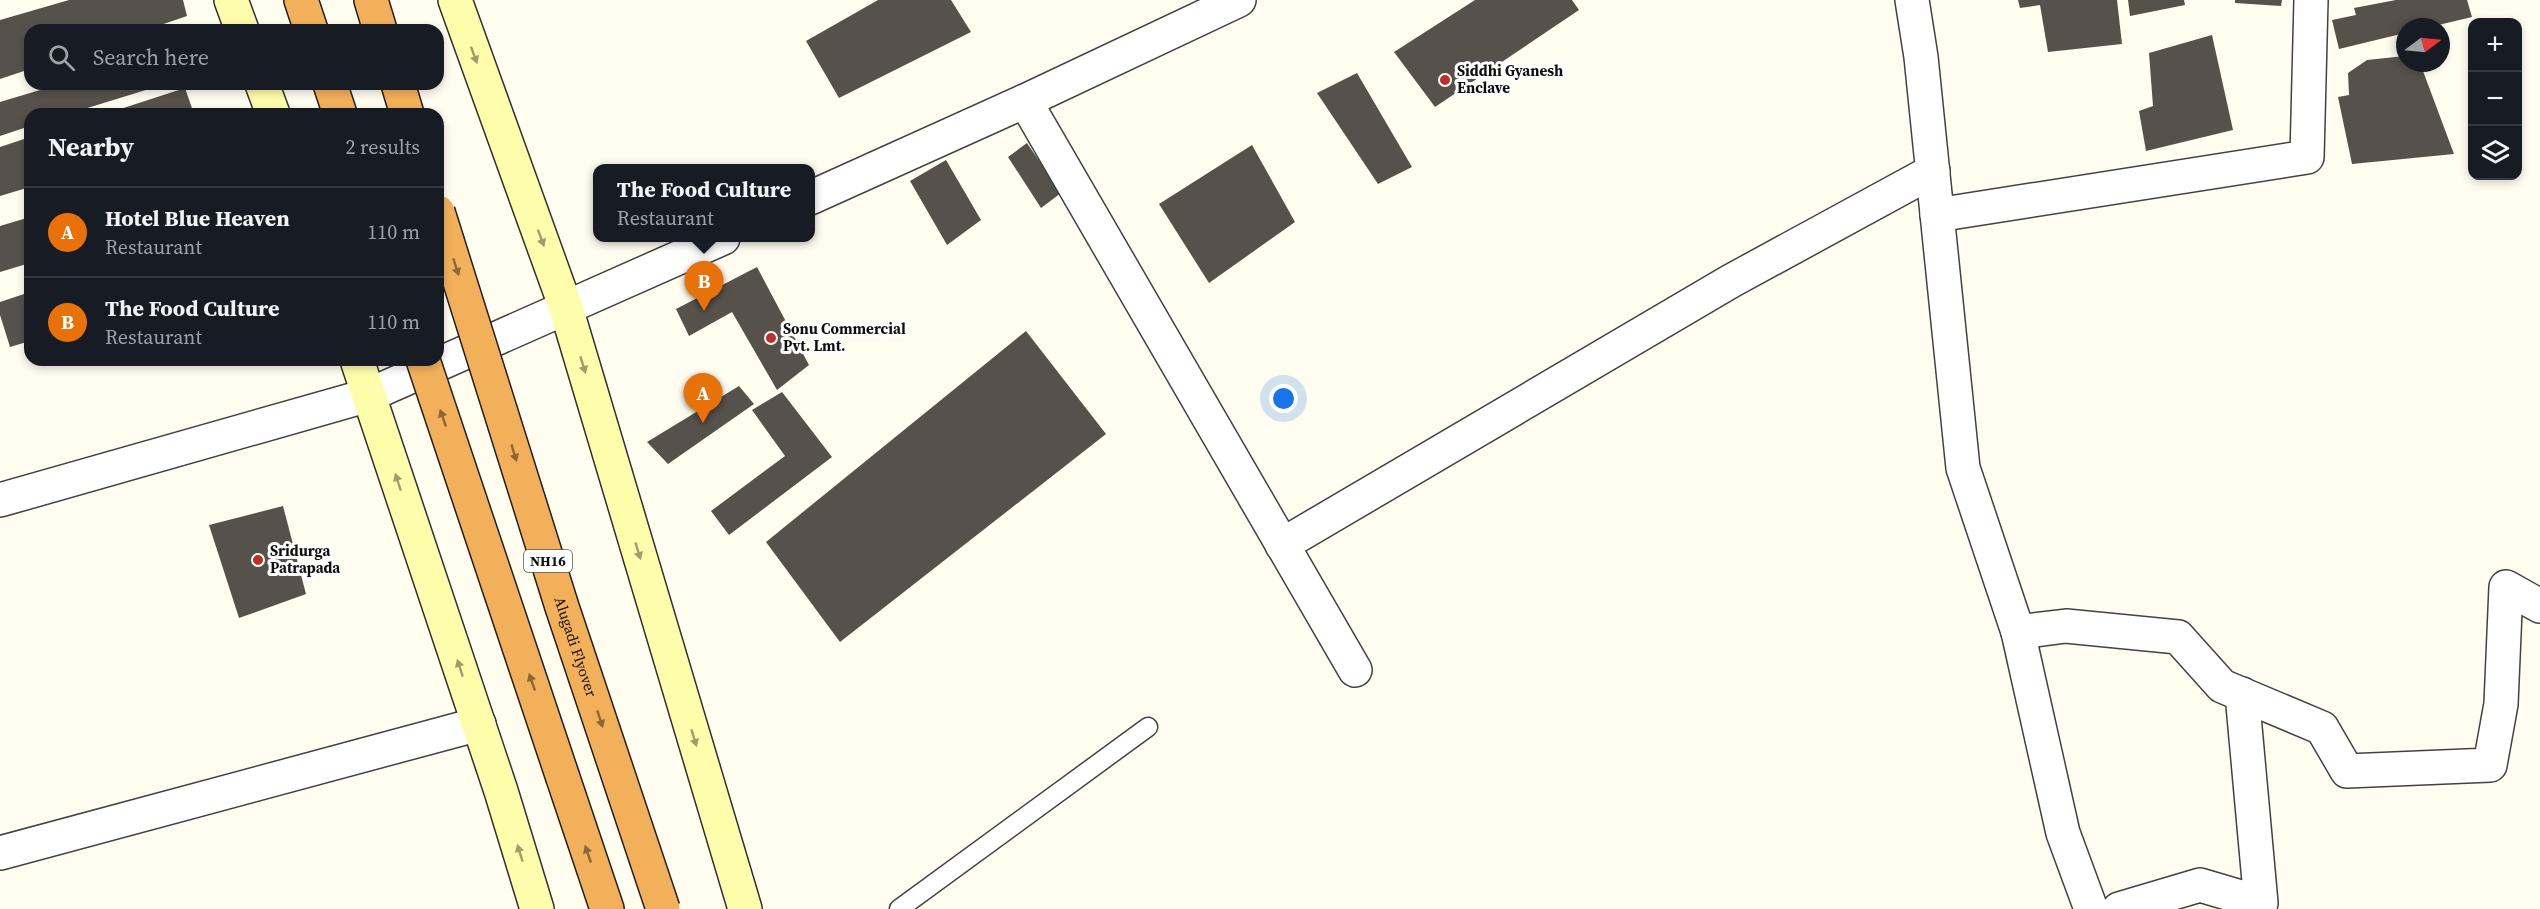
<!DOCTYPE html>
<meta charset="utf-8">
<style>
:root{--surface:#171b24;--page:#242831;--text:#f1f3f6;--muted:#9ea1a6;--line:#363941;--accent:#2563eb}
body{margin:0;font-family:"Source Serif 4",serif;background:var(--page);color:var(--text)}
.controls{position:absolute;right:18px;top:18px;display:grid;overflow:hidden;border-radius:12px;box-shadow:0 3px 9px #0003}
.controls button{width:54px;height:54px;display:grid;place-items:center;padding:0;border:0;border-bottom:2px solid var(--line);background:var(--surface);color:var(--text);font:30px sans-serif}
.compass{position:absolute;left:2396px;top:18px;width:54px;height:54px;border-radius:50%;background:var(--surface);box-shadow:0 3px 9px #0003;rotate:74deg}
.you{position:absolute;left:1284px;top:399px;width:21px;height:21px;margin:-15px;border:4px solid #fff;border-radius:50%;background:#1a73e8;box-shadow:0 0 0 9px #1a73e833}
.badge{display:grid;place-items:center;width:39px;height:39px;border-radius:50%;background:var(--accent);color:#fff;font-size:20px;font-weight:700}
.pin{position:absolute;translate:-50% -50px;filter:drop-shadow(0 2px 3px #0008)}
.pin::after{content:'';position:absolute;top:32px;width:21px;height:18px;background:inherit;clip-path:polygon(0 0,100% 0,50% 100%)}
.popup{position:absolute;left:593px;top:164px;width:222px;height:78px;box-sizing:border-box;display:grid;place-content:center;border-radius:12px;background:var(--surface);filter:drop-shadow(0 2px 4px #0005);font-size:20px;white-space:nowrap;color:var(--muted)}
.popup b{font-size:22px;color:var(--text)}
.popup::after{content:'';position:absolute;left:50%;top:100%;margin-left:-12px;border:12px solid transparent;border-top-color:var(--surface)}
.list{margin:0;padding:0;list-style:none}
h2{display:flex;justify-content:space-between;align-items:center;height:78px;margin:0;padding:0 24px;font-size:26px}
h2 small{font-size:20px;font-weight:400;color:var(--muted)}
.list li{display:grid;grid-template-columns:39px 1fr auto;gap:18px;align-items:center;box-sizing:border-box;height:90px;padding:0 24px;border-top:2px solid var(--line)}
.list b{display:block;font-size:22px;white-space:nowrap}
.list p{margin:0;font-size:20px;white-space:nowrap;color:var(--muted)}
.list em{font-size:20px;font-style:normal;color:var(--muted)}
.icon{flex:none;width:33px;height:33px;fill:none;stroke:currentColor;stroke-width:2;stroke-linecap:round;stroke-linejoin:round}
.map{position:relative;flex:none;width:2540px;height:909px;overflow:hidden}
.search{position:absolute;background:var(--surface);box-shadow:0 3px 9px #0003;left:24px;top:24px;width:420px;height:66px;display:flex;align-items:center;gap:15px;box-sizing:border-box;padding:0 21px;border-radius:18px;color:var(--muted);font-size:22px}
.panel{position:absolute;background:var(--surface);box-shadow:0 3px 9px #0003;left:24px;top:108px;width:420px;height:258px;border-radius:18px}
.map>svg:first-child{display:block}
</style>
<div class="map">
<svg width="2540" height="909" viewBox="0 0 2540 909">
<rect width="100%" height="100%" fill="#fffdf0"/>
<g fill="#57514b">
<path d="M69,0H183L187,16L146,30H30V69L0,79V20Z"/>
<path d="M878,0H951L971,32L839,98L806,41Z"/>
<path d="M1475,0H1572L1579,10L1435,107L1394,52Z"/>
<path d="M2018,0H2117L2122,44L2048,52L2040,5L2020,8Z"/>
<path d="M2128,0H2184L2185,5L2130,16Z"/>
<path d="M2235,0H2282L2281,6L2235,3Z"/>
<path d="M2396,0H2467L2472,17L2430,27H2405V33L2339,49L2332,20L2356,15L2354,8Z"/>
<path d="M2212,35L2233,130L2146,151L2139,111L2153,106L2149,53Z"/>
<path d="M2405,56V63H2420L2454,154L2352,164L2338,97L2349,95L2348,73L2367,60Z"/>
<path d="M1357,73L1412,167L1378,184L1317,93Z"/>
<path d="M60,84H162V85L68,114H30V126L0,136V102Z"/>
<path d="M185,88L194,114H105Z"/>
<path d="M30,137V187L0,196V147Z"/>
<path d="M1027,143L1061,193L1041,208L1008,157Z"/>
<path d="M1252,145L1295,222L1209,283L1159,204Z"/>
<path d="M946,160L981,220L947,245L910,181Z"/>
<path d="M30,217V263L0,272V226Z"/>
<path d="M757,267L809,365L777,390L732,312L689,336L676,309Z"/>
<path d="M30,292V341L10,347L0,315V302Z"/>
<path d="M1026,331L1106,434L840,642L766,542Z"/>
<path d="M739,386L754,404L668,464L647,442Z"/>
<path d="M782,392L832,457L729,535L711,511L785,456L752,410Z"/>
<path d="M283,506L306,594L239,618L209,525Z"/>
</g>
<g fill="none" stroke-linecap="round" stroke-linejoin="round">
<defs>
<path id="lane" d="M899,909L1148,727"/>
<g id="street">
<path d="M1912,0L1921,57L1963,468L2018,632"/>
<path d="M1025,101L1355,670"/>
<path d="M810,198L1025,101L1239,0"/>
<path d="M1937,215L2307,157L2311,0"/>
<path d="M0,500L369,395L723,238"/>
<path d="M1282,545L1731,281L1933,171"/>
<path d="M0,853L479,724"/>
<path d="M2091,909L2063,833L2018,632L2066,626L2178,637L2222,686L2322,728L2347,771L2490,765L2501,704L2506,587L2540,606"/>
<path d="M2119,909L2200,885L2261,903L2242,694"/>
</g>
<g id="secondary">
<path d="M231,0L242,30"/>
<path d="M455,0L566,308L745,909"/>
<path d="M262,84L273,114"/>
<path d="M357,360L501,791L537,909"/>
</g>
<g id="highway">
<path d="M301,0L311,30"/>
<path d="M371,0L380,30"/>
<path d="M330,84L340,114"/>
<path d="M398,84L407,114"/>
<path d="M563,778L607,909"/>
</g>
</defs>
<use href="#lane" stroke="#424242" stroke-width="21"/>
<use href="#street" stroke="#424242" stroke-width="36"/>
<use href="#secondary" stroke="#313131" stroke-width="36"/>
<use href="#highway" stroke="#202020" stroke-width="36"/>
<use href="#lane" stroke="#fff" stroke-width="18"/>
<use href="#street" stroke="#fff" stroke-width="33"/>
<use href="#secondary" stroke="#fefdac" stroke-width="33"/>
<use href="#highway" stroke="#f3b05a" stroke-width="33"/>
<defs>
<g id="highway-bridge">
<path id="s1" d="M438,212L562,607L663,909"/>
<path d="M423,360L563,778"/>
</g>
</defs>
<use href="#highway-bridge" stroke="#202020" stroke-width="36" stroke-linecap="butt"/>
<use href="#highway-bridge" stroke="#f3b05a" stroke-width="33"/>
</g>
<defs><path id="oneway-solid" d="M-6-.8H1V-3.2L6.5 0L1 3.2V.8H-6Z" transform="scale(1.5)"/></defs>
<g fill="#9e9e6d">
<use href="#oneway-solid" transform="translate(474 55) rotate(70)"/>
<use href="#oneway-solid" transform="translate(541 238) rotate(70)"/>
<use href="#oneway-solid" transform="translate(583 365) rotate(73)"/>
<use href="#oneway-solid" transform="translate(398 482) rotate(-108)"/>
<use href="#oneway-solid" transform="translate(638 551) rotate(73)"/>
<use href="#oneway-solid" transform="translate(460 668) rotate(-108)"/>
<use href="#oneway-solid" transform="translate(694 738) rotate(73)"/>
<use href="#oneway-solid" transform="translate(520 853) rotate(-107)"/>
</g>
<g fill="#8c6838">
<use href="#oneway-solid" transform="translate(456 267) rotate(72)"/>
<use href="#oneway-solid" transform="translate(443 418) rotate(-109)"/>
<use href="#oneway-solid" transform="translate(514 453) rotate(73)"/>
<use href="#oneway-solid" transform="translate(532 682) rotate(-109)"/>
<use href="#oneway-solid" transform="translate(600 719) rotate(72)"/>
<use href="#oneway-solid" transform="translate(588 854) rotate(-109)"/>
</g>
<g fill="#be2f27" stroke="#fff" stroke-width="2">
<circle cx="1445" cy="80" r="6"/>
<circle cx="771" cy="338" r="6"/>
<circle cx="258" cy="560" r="6"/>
</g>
<g text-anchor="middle" stroke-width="6" stroke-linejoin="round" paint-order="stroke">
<rect fill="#fff" stroke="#575757" stroke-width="1.5" x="524" y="550" width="48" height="22" rx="4.5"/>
<g font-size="14" font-weight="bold" fill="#0f0f0f">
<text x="548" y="566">NH16</text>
</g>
<g font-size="15" font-weight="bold" fill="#0f0f0f" stroke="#fff" text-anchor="start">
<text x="1457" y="76">Siddhi Gyanesh<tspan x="1457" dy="17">Enclave</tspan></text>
<text x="783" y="334">Sonu Commercial<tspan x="783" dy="17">Pvt. Lmt.</tspan></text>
<text x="270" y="556">Sridurga<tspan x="270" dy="17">Patrapada</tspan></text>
</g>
<g font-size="15" fill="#0f0f0f" stroke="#fff">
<text dy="5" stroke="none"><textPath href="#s1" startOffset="456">Alugadi Flyover</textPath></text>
</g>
</g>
</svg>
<div class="controls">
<button>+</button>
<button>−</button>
<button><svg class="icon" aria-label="layers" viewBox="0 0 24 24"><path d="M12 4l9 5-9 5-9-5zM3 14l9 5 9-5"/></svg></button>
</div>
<svg class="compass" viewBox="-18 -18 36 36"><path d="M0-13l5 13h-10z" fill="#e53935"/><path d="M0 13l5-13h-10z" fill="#9ea1a6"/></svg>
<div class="you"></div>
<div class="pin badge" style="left:703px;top:423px;background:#e8710a">A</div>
<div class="pin badge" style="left:704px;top:311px;background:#e8710a">B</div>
<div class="popup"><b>The Food Culture</b>Restaurant</div>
<div class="search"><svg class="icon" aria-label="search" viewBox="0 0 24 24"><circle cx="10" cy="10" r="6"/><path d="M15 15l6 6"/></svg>Search here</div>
<section class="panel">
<h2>Nearby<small>2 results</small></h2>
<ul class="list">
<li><span class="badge" style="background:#e8710a">A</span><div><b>Hotel Blue Heaven</b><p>Restaurant</p></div><em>110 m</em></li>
<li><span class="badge" style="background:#e8710a">B</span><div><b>The Food Culture</b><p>Restaurant</p></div><em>110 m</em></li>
</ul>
</section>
</div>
